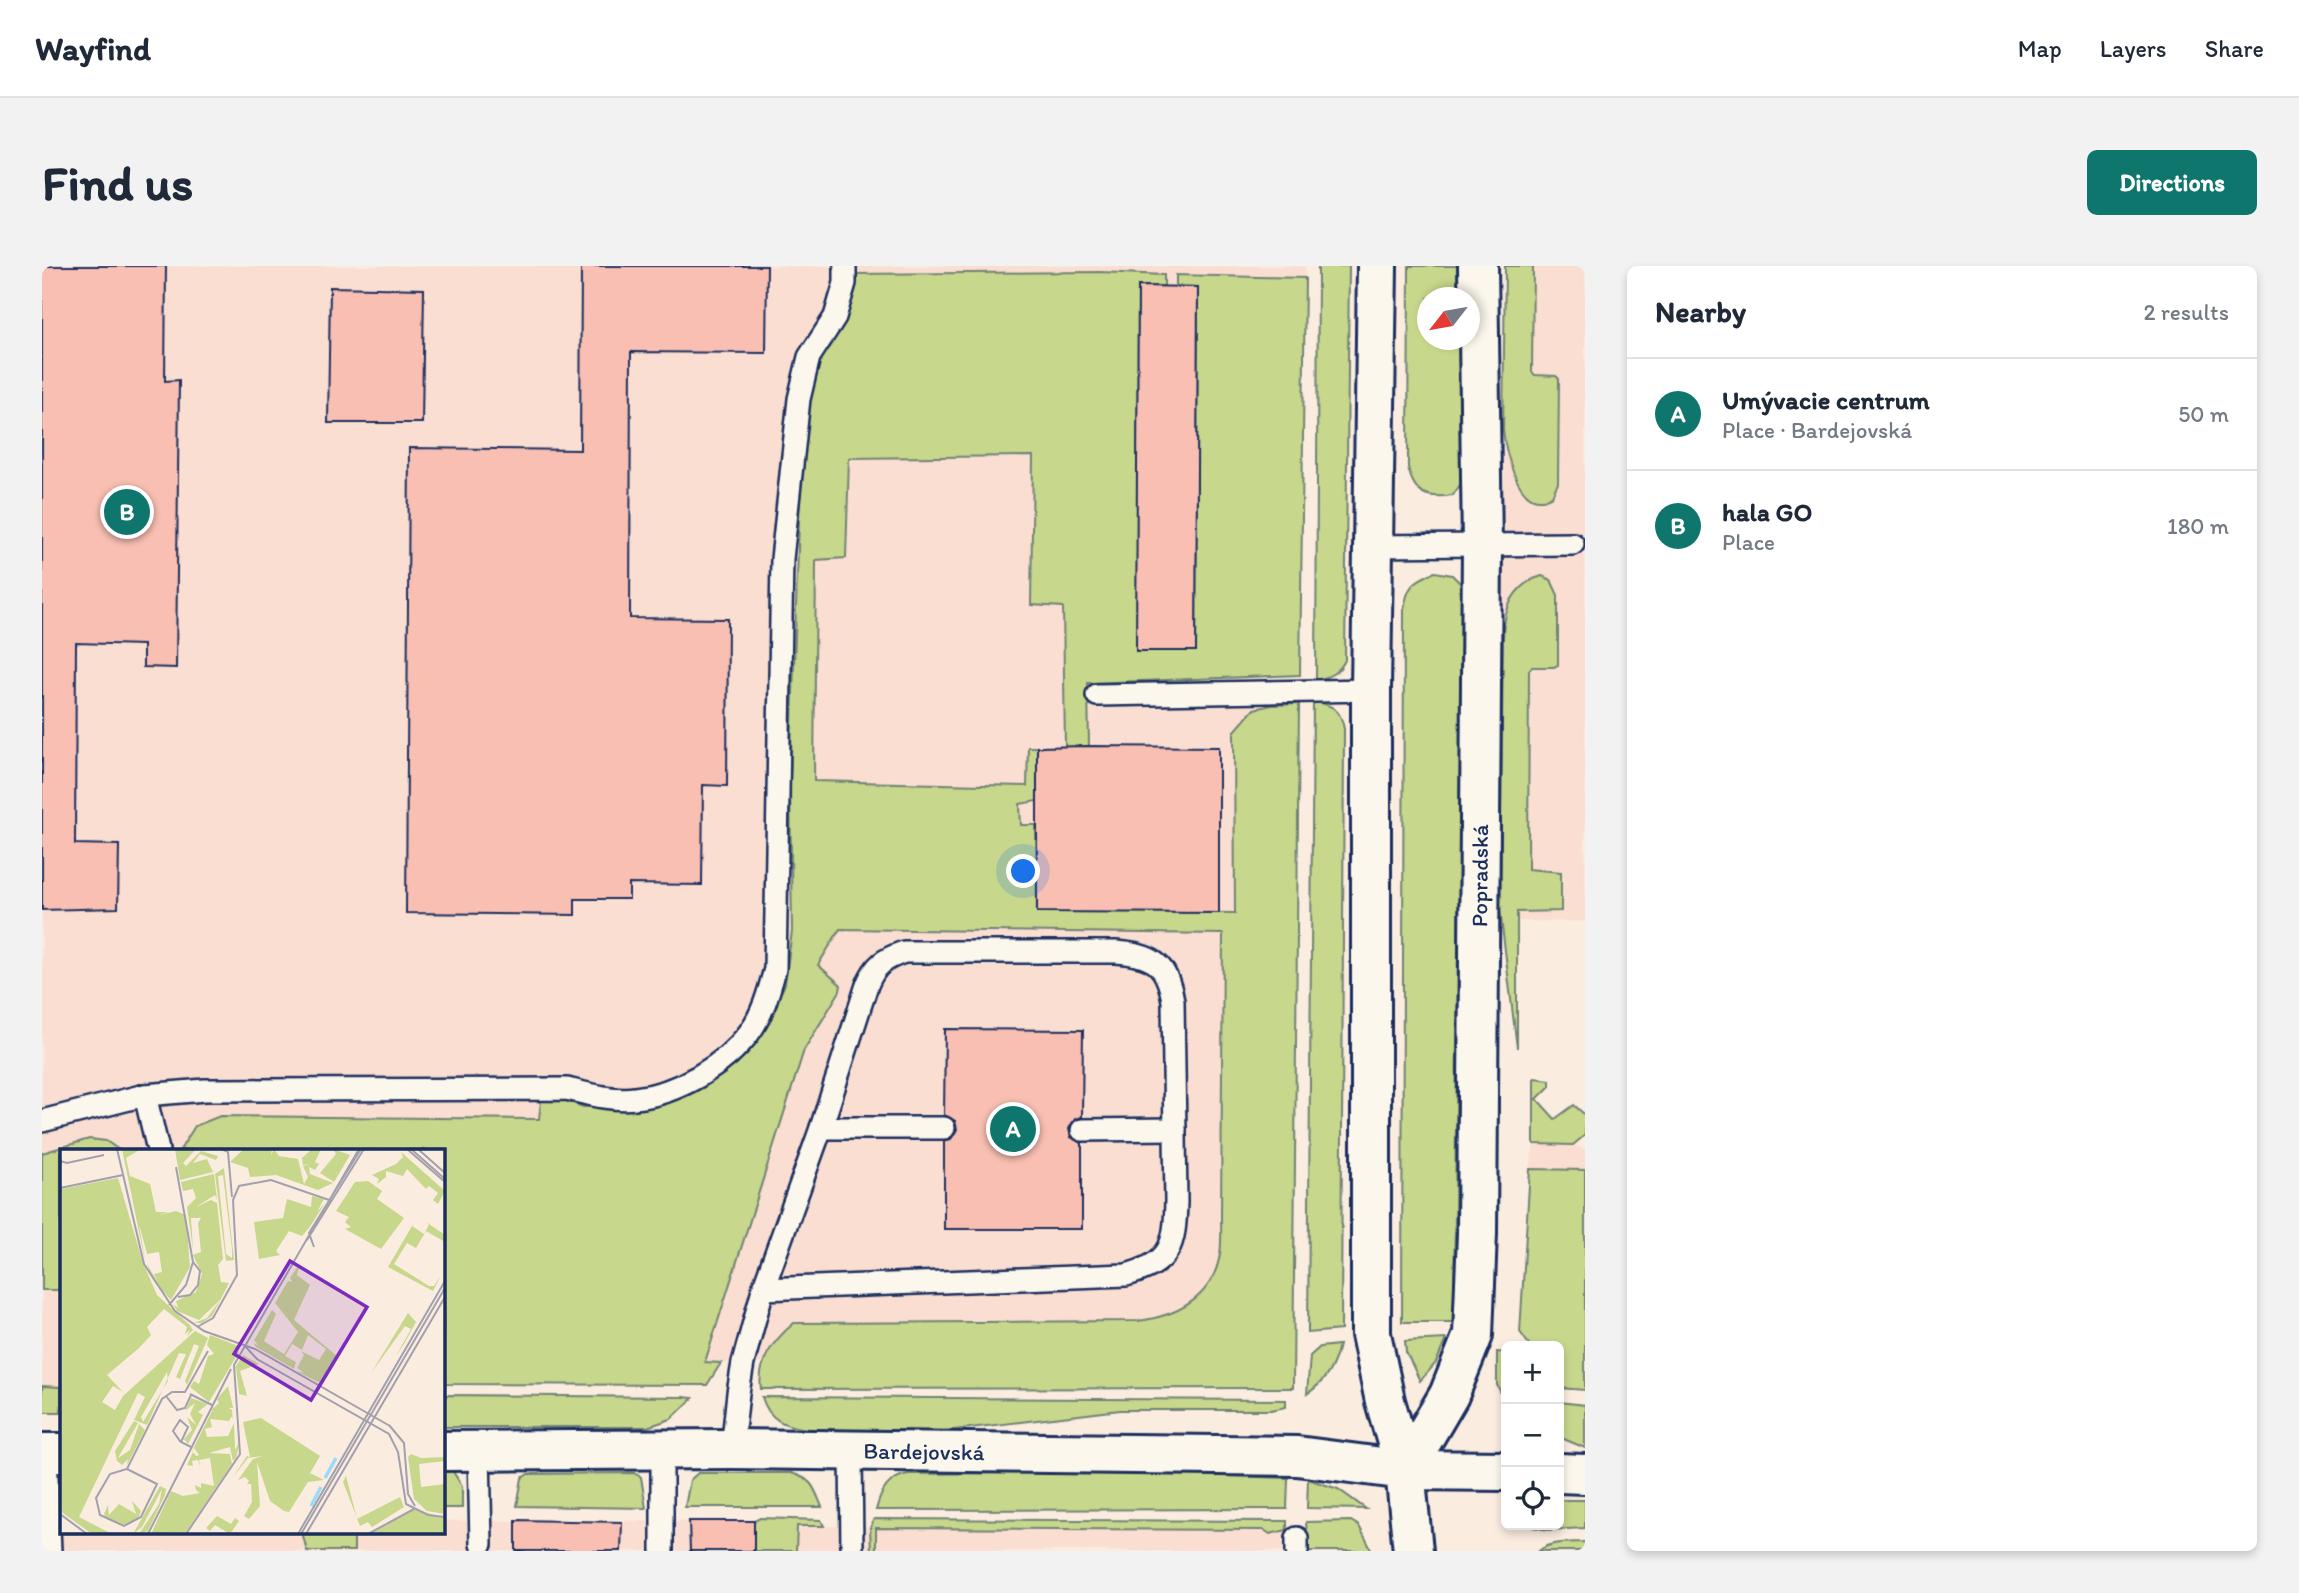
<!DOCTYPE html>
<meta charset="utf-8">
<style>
:root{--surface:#fff;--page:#f2f2f3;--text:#1f2937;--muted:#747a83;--line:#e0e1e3;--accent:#0f766e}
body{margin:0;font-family:Itim,sans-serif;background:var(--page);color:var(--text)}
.controls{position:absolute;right:21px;bottom:21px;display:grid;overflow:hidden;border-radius:10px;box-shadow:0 4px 10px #0003}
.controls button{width:63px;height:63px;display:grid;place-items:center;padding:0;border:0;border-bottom:2px solid var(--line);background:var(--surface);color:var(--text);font:35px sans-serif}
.compass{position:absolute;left:1375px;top:21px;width:63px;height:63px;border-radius:50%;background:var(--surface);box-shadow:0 4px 10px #0003;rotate:239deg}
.you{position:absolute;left:982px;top:606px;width:24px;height:24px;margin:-18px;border:5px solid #fff;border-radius:50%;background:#1a73e8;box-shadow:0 0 0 10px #1a73e833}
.badge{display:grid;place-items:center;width:46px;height:46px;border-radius:50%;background:var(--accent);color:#fff;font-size:23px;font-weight:700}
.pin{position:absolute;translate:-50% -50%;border:4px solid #fff;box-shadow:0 2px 7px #0006}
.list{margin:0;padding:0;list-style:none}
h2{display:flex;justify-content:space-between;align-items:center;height:91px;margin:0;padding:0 28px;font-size:30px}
h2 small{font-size:23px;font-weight:400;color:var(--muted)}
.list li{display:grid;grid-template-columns:46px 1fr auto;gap:21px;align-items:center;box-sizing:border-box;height:112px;padding:0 28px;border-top:2px solid var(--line)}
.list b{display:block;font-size:26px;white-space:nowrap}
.list p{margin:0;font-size:23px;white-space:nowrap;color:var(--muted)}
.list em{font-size:23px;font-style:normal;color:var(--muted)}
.icon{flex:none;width:38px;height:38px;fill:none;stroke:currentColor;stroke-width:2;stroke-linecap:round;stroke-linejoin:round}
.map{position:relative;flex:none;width:1543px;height:1285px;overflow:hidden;border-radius:10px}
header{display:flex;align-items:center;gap:42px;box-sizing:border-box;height:98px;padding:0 35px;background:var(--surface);border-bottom:2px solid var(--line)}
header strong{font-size:33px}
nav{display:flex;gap:38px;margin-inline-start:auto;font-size:24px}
.intro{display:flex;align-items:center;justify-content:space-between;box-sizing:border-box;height:168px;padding:0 42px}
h1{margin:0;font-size:49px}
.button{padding:18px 32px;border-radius:10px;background:var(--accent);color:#fff;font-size:24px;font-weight:700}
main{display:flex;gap:42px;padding:0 42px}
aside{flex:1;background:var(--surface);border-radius:10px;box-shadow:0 4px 10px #0003}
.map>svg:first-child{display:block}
</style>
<header>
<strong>Wayfind</strong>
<nav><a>Map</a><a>Layers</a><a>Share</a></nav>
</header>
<div class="intro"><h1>Find us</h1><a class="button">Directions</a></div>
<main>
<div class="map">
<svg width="1543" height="1285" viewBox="0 0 1543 1285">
<rect width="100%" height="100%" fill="#fbece0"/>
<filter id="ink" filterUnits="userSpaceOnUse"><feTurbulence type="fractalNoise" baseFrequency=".0143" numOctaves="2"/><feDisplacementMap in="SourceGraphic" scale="14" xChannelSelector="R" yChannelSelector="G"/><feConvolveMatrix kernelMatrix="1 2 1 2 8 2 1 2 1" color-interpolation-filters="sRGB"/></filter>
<g filter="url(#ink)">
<g fill="#faded2">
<path d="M0,0H1263V12H1232L1230,424L1222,1101L663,1097L401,884H19V1121L0,1120Z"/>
<path d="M1463,0H1543V655H1459Z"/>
<path d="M1492,878L1531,879L1543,883V1071L1488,903Z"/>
<path d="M0,1204L19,1205V1266H401V1255H712L754,1260L1265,1264L1266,1285H0Z"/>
</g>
<g fill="#c7d78b" stroke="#718374" stroke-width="2">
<path d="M1276,0H1307L1303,394C1297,407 1287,411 1274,414Z"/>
<path d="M1367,0H1420V31L1386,32V74H1419L1418,219L1411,229C1385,233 1372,229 1366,201Z"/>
<path d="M1463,0H1491L1490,106L1493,109L1514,110L1517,113L1516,217L1510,230C1506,232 1503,234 1499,234C1474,236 1463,182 1461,164Z"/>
<path d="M1058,6L1122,9V20H1096L1095,385H1154L1156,21L1134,20V9L1263,12L1258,409L1046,417L1047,480L1023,481L1021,341L989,339L991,190L807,192L804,292L774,294L772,515L985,520L986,481H995V535L978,538L979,559H994L995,645L1193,647L1192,466L1212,443L1230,439L1257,438L1251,1122L719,1123C715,1095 732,1074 752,1057L1096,1055C1135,1050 1171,1032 1178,988C1180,976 1179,962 1179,950L1181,668L798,663L776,699L799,719L798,725L762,784L663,1096L679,1097L665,1119L401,1118V884H138L153,860L178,850L497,853L499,834L521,833L541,841L592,840L675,810L696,797L722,762L743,718L750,665L748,516L759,195L766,129L774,96L809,8Z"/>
<path d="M1393,306L1410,309L1419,318L1420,340L1412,1034L1411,1056H1360L1362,344C1365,320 1371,315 1393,306Z"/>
<path d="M1500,310L1509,314L1516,329V399L1512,401H1490L1487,404L1486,603L1519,606V645L1475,646V782L1458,644L1461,370C1462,343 1471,318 1500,310Z"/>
<path d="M1271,435C1290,439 1299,443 1302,463L1299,1064L1266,1067Z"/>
<path d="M1492,812L1508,814V820L1495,833L1513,853L1532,839L1543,849V869L1531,879L1492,878Z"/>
<path d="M47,873L64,875L77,884H19V1024H0V887Z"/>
<path d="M1488,903L1543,904V1124L1517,1122V1080H1488L1478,1066Z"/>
<path d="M1404,1073L1394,1097L1378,1115L1364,1086L1363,1075Z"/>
<path d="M1297,1079C1292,1101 1284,1115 1265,1128L1268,1090L1278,1081Z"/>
<path d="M1455,1086L1464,1087V1137L1455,1119Z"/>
<path d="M0,1120L19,1121V1146H0Z"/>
<path d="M401,1129L641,1131L651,1132L629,1153L605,1161H401Z"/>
<path d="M720,1131L1244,1134V1141L1229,1144H1078L895,1166L766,1163C743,1160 727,1155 720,1131Z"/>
<path d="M1517,1136L1543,1139V1182L1517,1171Z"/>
<path d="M401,1204H410L420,1220V1242H401Z"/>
<path d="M1065,1206L1246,1212L1245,1243L834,1244C839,1225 846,1212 866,1208Z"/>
<path d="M592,1207L599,1211L604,1242L475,1240L480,1212L486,1208Z"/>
<path d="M656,1207H749C771,1213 772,1222 780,1241H643L648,1214Z"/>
<path d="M1266,1213L1296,1223L1324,1243L1265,1242Z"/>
<path d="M1517,1234H1543V1262L1506,1264L1491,1261L1490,1259H1517Z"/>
<path d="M718,1252L779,1254L782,1260H755L754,1285H712V1255Z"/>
<path d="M832,1253L1245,1255V1264L1228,1268L1222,1264L834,1262V1285H829L828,1262Z"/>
<path d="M1309,1255L1317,1260L1330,1285H1266L1264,1256Z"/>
<path d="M260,1266H312V1285H265Z"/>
<path d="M1543,1276V1285H1497C1508,1275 1528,1277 1543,1276Z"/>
</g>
<g fill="#f9bfb2" stroke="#1b2f5e" stroke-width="2">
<path d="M0,0H124L123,115L137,114L134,402L101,401V379L34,377L33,578L77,579L76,642L0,644Z"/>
<path d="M539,0H725L724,87L589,86L588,352L686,353L685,520L661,519L660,619L587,618V633H533V649L364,647L367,182L538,184Z"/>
<path d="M1096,20L1156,21L1154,385H1094Z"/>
<path d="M288,21L382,23L380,157H286Z"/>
<path d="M1047,480L1177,481V647L995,646V481Z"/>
<path d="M903,763L1041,764L1040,851L1033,853L1027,863L1029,871L1040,877V963H902V875L909,873L915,863L913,855L902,849Z"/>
<path d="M474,1254L580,1256L579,1285H474Z"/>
<path d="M647,1255H712V1285H648Z"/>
</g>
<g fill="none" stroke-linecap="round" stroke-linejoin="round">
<defs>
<g id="lane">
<path d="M1331,280L1531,278"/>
<path d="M1055,429L1329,424"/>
<path d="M103,829L116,884"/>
<path d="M0,855L103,829L163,824L525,823C546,828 571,835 593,832C635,828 682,800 707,767C721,748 727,725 733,703L740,293L757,133L767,91L793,51L803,17V0"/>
<path d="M779,862H902"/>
<path d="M1040,864L1133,863"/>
<path d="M690,1183L696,1127L701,1097L721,1023L1084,1009C1129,997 1133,980 1134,935L1131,735C1125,697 1111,689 1074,686H862C842,693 833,699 825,719L779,862L721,1023"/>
<path d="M437,1185L439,1278"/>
<path d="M809,1185L810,1285"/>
<path d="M4,1187L8,1285"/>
<path d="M620,1285V1183"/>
<path d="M1255,1285V1272"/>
</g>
<g id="street">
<path id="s1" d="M401,1185L690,1183L1255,1190L1363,1204L1464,1205"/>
<path d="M0,1187H19"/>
<path d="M1517,1207L1543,1208"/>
</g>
<g id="secondary">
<path d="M1335,0L1329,424V1068L1343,1135L1363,1204L1371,1285"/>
<path id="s2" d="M1363,1204L1407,1129L1431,1069L1435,967L1440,280L1436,0"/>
</g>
</defs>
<use href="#lane" stroke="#1b2f5e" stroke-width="26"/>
<use href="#street" stroke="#1b2f5e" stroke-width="44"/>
<use href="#secondary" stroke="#1b2f5e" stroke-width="44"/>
<use href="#lane" stroke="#fbf7ec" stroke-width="21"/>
<use href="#street" stroke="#fbf7ec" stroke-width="38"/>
<use href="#secondary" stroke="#fbf7ec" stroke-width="38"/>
</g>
</g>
<g text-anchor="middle" stroke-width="7" stroke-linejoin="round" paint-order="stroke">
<g font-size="23" fill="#1b2f5e" stroke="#fbf7ec">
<text dy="8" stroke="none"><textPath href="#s2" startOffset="611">Popradská</textPath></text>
<text dy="8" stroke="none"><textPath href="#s1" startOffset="481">Bardejovská</textPath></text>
</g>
</g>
<g transform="translate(18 883)">
<rect width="385" height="385" fill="#fbece0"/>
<path d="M62,0H81L66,9L70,27L90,35L96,63H108L99,66L116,62L126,66L130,118L111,151L95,134L90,124L87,115L98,134L89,114L94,125L102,123L99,103L87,105L89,112L79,75L85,112ZM115,0H136L123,14L126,17L141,2L158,7L156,11L140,5L133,14L147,10L153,23L120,31ZM184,0H212L211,6L214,0L219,7L238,10L244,35L248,28L243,17L249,15L243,16L242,9L252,0H261L255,13L259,15L255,21L249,18L250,25L273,34L258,41L216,26L190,28L188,19L170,13ZM273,0L290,6L274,33L260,24L276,5ZM341,3L385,42L378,55L373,51L378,44L369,37L366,40L347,20L343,27L326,22V28L317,35L319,30L312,26L336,15L343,8ZM164,19L174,111L166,112L155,25ZM163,26L172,100V109L166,105L158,27ZM154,25L157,51L155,46L136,58L151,51L157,54L163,110L158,116L161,133L169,134L152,167L142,174H134L147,169L161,150L139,171L117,162L113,155L118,159L116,152L136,143L142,125L133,106L141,103L138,74L141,69H131L133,101L127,58L136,49L133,40L123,42L121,33ZM58,29L83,114L97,146L133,179L130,177L133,181L127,187L130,181L125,185L127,178L104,160L87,178L91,186L79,199L47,226L63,243L53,237L42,253L55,261L63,247L135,182L148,189L127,236L125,232L139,197L134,195L120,230L116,228L126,205L119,204L87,276L74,271L85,248L78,244L19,368L52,385H32L0,362V45L1,40ZM107,223L108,232L83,273L81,268ZM308,32L322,42L317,50L344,69L321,100L285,80L291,78L285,73L289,68L276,62L295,33ZM252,47L264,50L257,63L265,54L249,79L242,87L229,82L216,102L220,106L199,110L194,73L223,69L227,50L251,58ZM366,73L385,86V93L366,82L356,99L347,94L334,115L369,137H374L381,126L373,142L328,118L352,77L364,85L369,76ZM240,114L237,126L250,136L234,171L277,207L260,234L236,222L244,224L237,219L244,206L241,202L259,211L266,200L248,186L242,201L232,195L225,207L236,213L234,220L196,198L193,194L198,196L194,191L212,161L216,165L204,192L224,205L238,183L215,154L228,132L232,133L230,129ZM348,164L356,173L344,195L336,207L351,180L345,177L311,224ZM150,186L178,197L174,201L179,203L149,253L130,238L134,232L139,235L148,207L154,205L147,196ZM183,206L199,215L180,222L187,247L179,245L176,219L173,222ZM168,237L176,271L173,259H169L172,261L173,272L172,267L169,272L150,270L152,278L145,280L147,288L168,287L174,274L175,301L180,292L176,309L173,312L170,298L149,304L170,305L172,315L126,383L91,385L111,342L123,347L140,344L136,341L135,336L141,339V334L154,337L150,309L139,311L140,318L138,311L132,312L133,317L127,316L133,303L136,307L139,306L134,299L130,306L152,262L155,263L151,261L159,254L157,250ZM131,249L148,255L138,263L143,266L128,295L124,290L132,281L127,268L136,276L130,265L135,254L125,262ZM201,269L260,307L250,324L264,331L248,333L229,363L224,362L210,352L197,313L200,357L189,370L184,367L192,353L191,335H187L189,332L185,328L178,331L193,310L202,307L188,309L173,328L187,307L190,308L183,273ZM74,272L78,274L58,309L70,301L79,275L85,281L67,316L68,310L62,316L57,312L55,302ZM351,305L361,309L385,308V312L359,315L361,338L385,335V365L367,362L354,350L348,308ZM286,327L297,370L340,348L344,358L312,378L308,373L300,377L283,333ZM100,337L106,340L105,346L88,382L79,385L99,355L102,340L82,378L73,385ZM72,352L81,362L78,370L65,376L46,369L44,365L48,356L49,366L59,355L76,365ZM354,360L385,369V385H310ZM157,367L171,375L175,369L179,372L170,385L155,376L150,382L146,379Z" fill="#c7d78b" fill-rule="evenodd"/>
<path fill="none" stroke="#97dcf9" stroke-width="3.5" d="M265,329L276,309M251,357L261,338"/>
<path fill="none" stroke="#a1a0ac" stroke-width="2" d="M0,0V12L7,14L44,6M57,0L84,115L115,162L144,182L195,200L330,277M161,0L168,3L172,48M347,0L385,33M351,0L385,30M358,0L385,24M0,39L63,26M247,91L304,0M254,98L249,84L301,0M118,148L130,146L138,136L140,122L133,113M109,156L126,136L133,113L116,18M137,178L153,169L177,126L173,51L179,37L211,31L272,52M185,197L197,210L329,285L338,303L346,355L368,366L385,368M130,245L152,256M106,247L117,261L125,259L131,246M329,276L344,294L348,345L355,357M121,293L128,278L120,271L113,282L120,292L121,293L131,298M67,320L97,335L81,368L64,377L40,366L36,349L50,325L67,320L102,250L112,243H125L148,202M0,365L27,385M88,385L171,220M126,385L180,305L174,216L299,0M238,385L385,132M241,385L385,139M246,385L385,148M308,385L354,360"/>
<path fill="#7b2cbf" fill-opacity="0.15" stroke="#7b2cbf" stroke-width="3.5" d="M230,112L307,158L251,251L174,205Z"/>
<rect width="385" height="385" fill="none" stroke="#1b2f5e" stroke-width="3.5"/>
</g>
</svg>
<div class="controls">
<button>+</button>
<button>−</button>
<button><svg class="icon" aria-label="locate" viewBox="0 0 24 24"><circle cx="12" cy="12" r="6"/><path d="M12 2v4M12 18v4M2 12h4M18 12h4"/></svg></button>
</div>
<svg class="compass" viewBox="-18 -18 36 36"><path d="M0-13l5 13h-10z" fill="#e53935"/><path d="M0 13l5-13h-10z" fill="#747a83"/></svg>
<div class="you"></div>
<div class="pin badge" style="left:971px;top:863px">A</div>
<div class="pin badge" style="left:85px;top:246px">B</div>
</div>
<aside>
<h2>Nearby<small>2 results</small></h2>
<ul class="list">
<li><span class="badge">A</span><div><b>Umývacie centrum</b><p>Place · Bardejovská</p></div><em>50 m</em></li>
<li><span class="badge">B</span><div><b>hala GO</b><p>Place</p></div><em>180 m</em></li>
</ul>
</aside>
</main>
